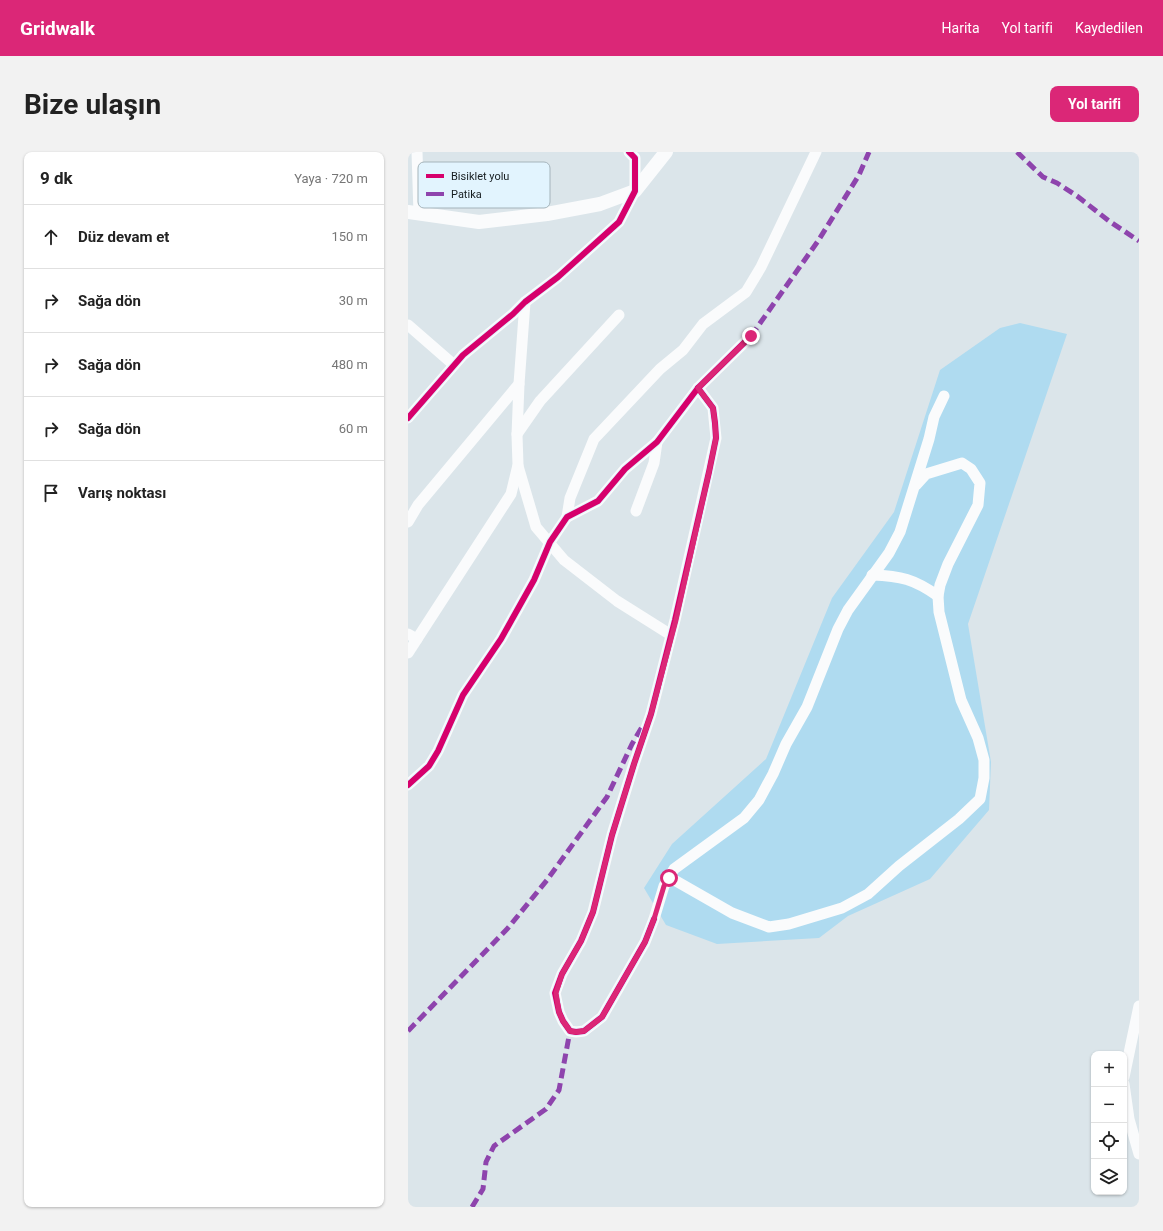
<!DOCTYPE html>
<html lang="tr">
<meta charset="utf-8">
<style>
:root{--surface:#fff;--page:#f2f2f2;--text:#222;--muted:#767676;--line:#e0e0e0;--accent:#db2777}
body{margin:0;font-family:Roboto,sans-serif;background:var(--page);color:var(--text)}
.controls{position:absolute;right:12px;bottom:12px;display:grid;overflow:hidden;border-radius:8px;box-shadow:0 1px 3px #0004}
.controls button{width:36px;height:36px;display:grid;place-items:center;padding:0;border:0;border-bottom:1px solid var(--line);background:var(--surface);color:var(--text);font:20px sans-serif}
.stop{position:absolute;width:12px;height:12px;margin:-9px;border:3px solid #db2777;border-radius:50%;background:#fff}
.stop.end{background:#db2777;border-color:#fff;box-shadow:0 1px 4px #0008}
.list{margin:0;padding:0;list-style:none}
h2{display:flex;justify-content:space-between;align-items:center;height:52px;margin:0;padding:0 16px;font-size:17px}
h2 small{font-size:13px;font-weight:400;color:var(--muted)}
.list li{display:grid;grid-template-columns:26px 1fr auto;gap:12px;align-items:center;box-sizing:border-box;height:64px;padding:0 16px;border-top:1px solid var(--line)}
.list b{display:block;font-size:15px;white-space:nowrap}
.list em{font-size:13px;font-style:normal;color:var(--muted)}
.icon{flex:none;width:22px;height:22px;fill:none;stroke:currentColor;stroke-width:2;stroke-linecap:round;stroke-linejoin:round}
.map{position:relative;flex:none;width:731px;height:1055px;overflow:hidden;border-radius:8px}
header{display:flex;align-items:center;gap:24px;box-sizing:border-box;height:56px;padding:0 20px;background:var(--accent);color:#fff}
header strong{font-size:19px}
nav{display:flex;gap:22px;margin-inline-start:auto;font-size:14px}
.intro{display:flex;align-items:center;justify-content:space-between;box-sizing:border-box;height:96px;padding:0 24px}
h1{margin:0;font-size:28px}
.button{padding:10px 18px;border-radius:8px;background:var(--accent);color:#fff;font-size:14px;font-weight:700}
main{display:flex;gap:24px;padding:0 24px}
aside{flex:1;background:var(--surface);border-radius:8px;box-shadow:0 1px 3px #0004}
.map>svg:first-child{display:block}
</style>
<header>
<strong>Gridwalk</strong>
<nav><a>Harita</a><a>Yol tarifi</a><a>Kaydedilen</a></nav>
</header>
<div class="intro"><h1>Bize ulaşın</h1><a class="button">Yol tarifi</a></div>
<main>
<aside>
<h2>9 dk<small>Yaya · 720 m</small></h2>
<ul class="list">
<li><svg class="icon" aria-label="ahead" viewBox="0 0 24 24"><path d="M12 20V5M6 11l6-6 6 6"/></svg><div><b>Düz devam et</b></div><em>150 m</em></li>
<li><svg class="icon" aria-label="right" viewBox="0 0 24 24"><path d="M7 20v-9h11M14 6l5 5-5 5"/></svg><div><b>Sağa dön</b></div><em>30 m</em></li>
<li><svg class="icon" aria-label="right" viewBox="0 0 24 24"><path d="M7 20v-9h11M14 6l5 5-5 5"/></svg><div><b>Sağa dön</b></div><em>480 m</em></li>
<li><svg class="icon" aria-label="right" viewBox="0 0 24 24"><path d="M7 20v-9h11M14 6l5 5-5 5"/></svg><div><b>Sağa dön</b></div><em>60 m</em></li>
<li><svg class="icon" aria-label="arrive" viewBox="0 0 24 24"><path d="M6 21V4h12l-3 4 3 4H6"/></svg><div><b>Varış noktası</b></div></li>
</ul>
</aside>
<div class="map">
<svg width="731" height="1055" viewBox="0 0 731 1055">
<rect width="100%" height="100%" fill="#dbe5ea"/>
<path fill="#afdbf0" d="M612,171L659,182L560,472L583,610L581,658L522,727L440,764L411,786L309,792L258,773L236,736L264,692L358,607L424,446L486,360L532,218L592,176Z"/>
<g fill="none" stroke-linecap="round" stroke-linejoin="round">
<g stroke="#fafbfc" stroke-width="11">
<path d="M9,0L11,62"/>
<path d="M0,173L46,213"/>
<path d="M290,236L305,256L308,286L267,468L243,562L226,612L204,683L185,760L173,789L154,822L147,841L151,860L155,869L162,879L168,880L176,879L194,865L237,790L246,767L256,734L266,717L336,666L351,648L365,622L378,592L399,555L430,477L440,458L481,401L492,380L521,287L526,265L536,244"/>
<path d="M0,266L55,203L105,162L117,150L150,125L211,70L227,39V6L221,0"/>
<path d="M109,282L132,249L211,163"/>
<path d="M110,314L128,375L156,408L209,449L263,483"/>
<path d="M228,359L246,311L249,290"/>
<path d="M159,365L162,346L186,287L252,217L275,198L295,172L338,140L353,115L408,0"/>
<path d="M0,370L10,353L111,232"/>
<path d="M464,423C493,424 506,427 530,444"/>
<path d="M0,482L9,487L103,342L110,313L109,283L111,232L117,150"/>
<path d="M0,501L9,487"/>
<path d="M0,633L21,614L30,599L55,543L93,487L126,428L142,390L159,365L190,349L217,317L249,290L290,236L343,184"/>
<path d="M261,725L324,761L361,775L381,772L434,756L460,742L491,714L551,667L572,647L576,626V608L570,586L553,548L531,460L530,444L532,433L540,412L570,353L572,331L563,317L554,311L518,322L508,333"/>
<path d="M716,925L731,854"/>
<path d="M716,932L721,967L731,1002"/>
</g>
<path stroke="#fafbfc" stroke-width="14" d="M0,60L71,70L139,62L192,52L227,39L258,0"/>
<g stroke="#8e44ad" stroke-width="5" stroke-dasharray="10 5" stroke-linecap="butt">
<path d="M609,0L635,25L649,31L669,44L701,69L731,89"/>
<path d="M343,184L410,89L451,23L461,0"/>
<path d="M0,879L100,776L139,728L199,645L224,592L234,575"/>
<path d="M64,1055L75,1037L78,1010L86,994L138,957L151,938L162,879"/>
</g>
<defs>
<g id="cycleway">
<path d="M0,266L55,203L105,162L117,150L150,125L211,70L227,39V6L221,0"/>
<path d="M0,633L21,614L30,599L55,543L93,487L126,428L142,390L159,365L190,349L217,317L249,290L290,236L343,184"/>
<path d="M246,767L237,790L194,865L176,879L168,880L162,879L155,869L151,860L147,841L154,822L173,789L185,760L204,683L226,612L243,562L267,468L301,320L308,286L307,271L305,256L290,236"/>
</g>
</defs>
<use href="#cycleway" stroke="#e2f4fe" stroke-width="8"/>
<use href="#cycleway" stroke="#d6006c" stroke-width="6"/>
</g>
<g fill="none" stroke-linecap="round" stroke-linejoin="round">
<path stroke="#db2777" stroke-width="5" d="M261,726L256,734L246,767L237,790L194,865L176,879L168,880L162,879L155,869L151,860L148,841L154,822L173,789L185,760L204,683L226,612L243,562L268,468L301,320L308,286L307,271L305,256L290,236L343,184"/>
</g>
<rect x="10" y="10" width="132" height="46" rx="6" fill="#e2f4fe" stroke="#a5b4bb" stroke-width="1"/>
<rect x="18" y="22" width="18" height="4" fill="#d6006c"/>
<rect x="18" y="40" width="18" height="4" fill="#8e44ad"/>
<g font-size="11" fill="#161d20">
<text x="43" y="28">Bisiklet yolu</text>
<text x="43" y="46">Patika</text>
</g>
</svg>
<div class="controls">
<button>+</button>
<button>−</button>
<button><svg class="icon" aria-label="locate" viewBox="0 0 24 24"><circle cx="12" cy="12" r="6"/><path d="M12 2v4M12 18v4M2 12h4M18 12h4"/></svg></button>
<button><svg class="icon" aria-label="layers" viewBox="0 0 24 24"><path d="M12 4l9 5-9 5-9-5zM3 14l9 5 9-5"/></svg></button>
</div>
<div class="stop" style="left:261px;top:726px"></div>
<div class="stop end" style="left:343px;top:184px"></div>
</div>
</main>
